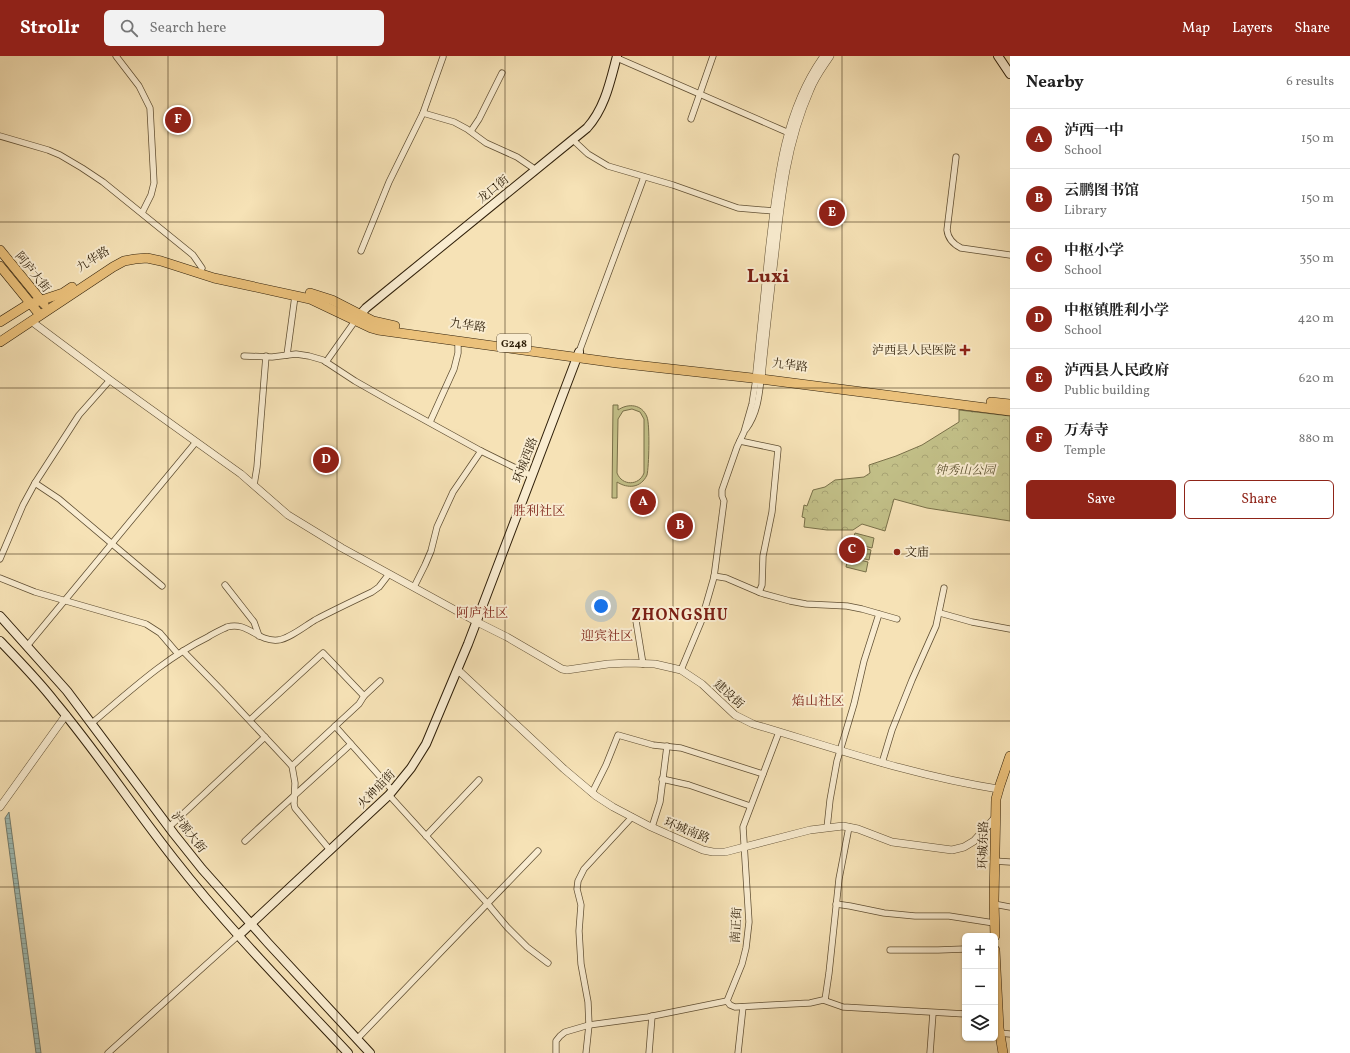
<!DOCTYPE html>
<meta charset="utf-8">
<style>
:root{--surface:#fff;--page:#f2f2f2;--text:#222;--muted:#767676;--line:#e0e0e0;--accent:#8f2418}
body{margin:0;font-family:Vollkorn,"Noto Serif SC",serif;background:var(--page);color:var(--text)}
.controls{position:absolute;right:12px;bottom:12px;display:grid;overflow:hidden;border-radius:6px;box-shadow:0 1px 3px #0004}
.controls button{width:36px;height:36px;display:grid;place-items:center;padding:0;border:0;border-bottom:1px solid var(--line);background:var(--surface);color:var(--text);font:20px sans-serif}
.you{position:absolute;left:601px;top:550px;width:14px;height:14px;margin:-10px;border:3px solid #fff;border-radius:50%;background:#1a73e8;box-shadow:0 0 0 6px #1a73e833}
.badge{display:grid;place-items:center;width:26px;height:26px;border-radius:50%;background:var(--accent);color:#fff;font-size:13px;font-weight:700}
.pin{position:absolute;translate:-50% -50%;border:2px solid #fff;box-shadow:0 1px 4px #0006}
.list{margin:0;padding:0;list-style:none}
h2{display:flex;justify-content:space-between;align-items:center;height:52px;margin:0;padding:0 16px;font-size:17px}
h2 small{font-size:13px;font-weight:400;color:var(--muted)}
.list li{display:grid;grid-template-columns:26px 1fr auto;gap:12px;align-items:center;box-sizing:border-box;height:60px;padding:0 16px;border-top:1px solid var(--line)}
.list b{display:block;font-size:15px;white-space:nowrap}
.list p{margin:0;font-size:13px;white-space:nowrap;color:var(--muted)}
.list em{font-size:13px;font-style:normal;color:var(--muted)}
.actions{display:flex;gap:8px;padding:12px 16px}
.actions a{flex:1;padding:9px 0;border:1px solid var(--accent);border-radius:6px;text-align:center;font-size:14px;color:var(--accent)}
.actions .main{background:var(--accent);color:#fff}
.icon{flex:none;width:22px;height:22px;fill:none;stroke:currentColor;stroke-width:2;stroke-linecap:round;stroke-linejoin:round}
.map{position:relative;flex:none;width:1010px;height:997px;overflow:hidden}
header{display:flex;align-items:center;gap:24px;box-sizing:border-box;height:56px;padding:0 20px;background:var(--accent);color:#fff}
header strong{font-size:19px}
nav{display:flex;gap:22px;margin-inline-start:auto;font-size:14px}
.search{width:280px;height:36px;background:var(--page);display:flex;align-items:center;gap:10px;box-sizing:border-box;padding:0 14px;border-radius:6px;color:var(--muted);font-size:15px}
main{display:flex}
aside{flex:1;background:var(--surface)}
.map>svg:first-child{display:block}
</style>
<header>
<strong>Strollr</strong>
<div class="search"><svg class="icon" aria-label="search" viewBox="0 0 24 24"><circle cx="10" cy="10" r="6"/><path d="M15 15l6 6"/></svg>Search here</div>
<nav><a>Map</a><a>Layers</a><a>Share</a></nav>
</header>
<main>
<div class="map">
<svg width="1010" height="997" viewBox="0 0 1010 997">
<defs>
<pattern id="forest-crowns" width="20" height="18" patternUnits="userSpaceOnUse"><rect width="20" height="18" fill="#c3c189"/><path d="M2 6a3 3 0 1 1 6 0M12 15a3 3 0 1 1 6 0" fill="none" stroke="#a8a575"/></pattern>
<pattern id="water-rules" width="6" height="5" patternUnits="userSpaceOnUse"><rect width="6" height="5" fill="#9ebcb5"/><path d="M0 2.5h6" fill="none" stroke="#88a19a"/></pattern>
</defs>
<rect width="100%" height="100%" fill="#f6e2b6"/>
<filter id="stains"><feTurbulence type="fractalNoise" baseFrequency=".005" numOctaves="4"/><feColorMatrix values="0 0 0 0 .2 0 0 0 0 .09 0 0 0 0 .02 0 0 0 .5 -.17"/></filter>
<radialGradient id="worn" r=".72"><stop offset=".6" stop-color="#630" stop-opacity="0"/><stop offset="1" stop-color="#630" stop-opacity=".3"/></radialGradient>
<g fill="#c3c189" stroke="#797049" fill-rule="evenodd">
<path d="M613,349H618V354C628,347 642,348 647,361C650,368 649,411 647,419C641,432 628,433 617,426V442H612ZM632,353L640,356L644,363V417C639,430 622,430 617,417L618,363L623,355Z"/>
<path d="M855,477L874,482L872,492L852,487Z"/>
<path d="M852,489L871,494L869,504L849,499Z"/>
<path d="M848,501L868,506L866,516L846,511Z"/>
</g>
<path fill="url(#forest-crowns)" stroke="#797049" d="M959,354L1010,360V465L927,452L894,443L885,475L862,468L853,474H827L804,471L805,462L802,461L804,449L807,450L813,434L825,431L835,424L864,421L870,417L869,409L896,400L922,389L959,366Z"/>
<path fill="url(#water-rules)" stroke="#727d70" d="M9,756L41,997H36L5,762Z"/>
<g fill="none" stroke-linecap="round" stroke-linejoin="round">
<defs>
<g id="minor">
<path d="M116,0L139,30L150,52L154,127L151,139L142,157"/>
<path d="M617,2L789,77"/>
<path d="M423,57L454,66L467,73L486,87L517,101L536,114"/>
<path d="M691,63L713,0"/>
<path d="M471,75L479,63L502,17"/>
<path d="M0,80L48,94L60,99L82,112L103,126L193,199L202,212"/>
<path d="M573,84L588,98L608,110L673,129L738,152L774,155"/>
<path d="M956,101L947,174C948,183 953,188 961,192L1010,199"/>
<path d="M361,195L389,126L423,57L443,1"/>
<path d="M579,296L644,121"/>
<path d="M287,299L295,240"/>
<path d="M244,300L272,301L296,298L309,300L323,304L355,325L392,346L481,395L532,420"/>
<path d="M326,306L355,265"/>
<path d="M430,366L454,313L458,297V285"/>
<path d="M746,373C757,358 759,341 761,323"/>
<path d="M740,385L778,393L772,456L763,500L762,529L759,536"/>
<path d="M35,427L59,443L162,530"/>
<path d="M254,429L257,411L266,300"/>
<path d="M0,503L23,449L35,427L79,359L110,324"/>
<path d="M714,520L726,522L761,537L790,545L806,548L847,550L862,553L897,563"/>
<path d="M0,522L35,536L146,568L160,577L178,598"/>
<path d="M225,529L254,566L259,580"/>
<path d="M414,531L425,509L431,495L437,471L453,436L481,395"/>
<path d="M940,557L972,566L1010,573"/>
<path d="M636,565L643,608"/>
<path d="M27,590L196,386"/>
<path d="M183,595L222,635L292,710L295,727L294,748L295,752L330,794"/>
<path d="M681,614L701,566L714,521L724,445L722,440V434L737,391L744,376L752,348L756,323"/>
<path d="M250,664L323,597L364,640"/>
<path d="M92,667C129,636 165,602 208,581C214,577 221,574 227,571C248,565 257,586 278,584C289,583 305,570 315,564C334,554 353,545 372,536L379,531L389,518"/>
<path d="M335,670L393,735"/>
<path d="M882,707L892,674L912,624L936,570L944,532"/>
<path d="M292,710L359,648L364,640L380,625"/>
<path d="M662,723L689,729L750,750"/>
<path d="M592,737L606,709L618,679L653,689L681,692L763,718"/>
<path d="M389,739L487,847L507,871L527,891L548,907"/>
<path d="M169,771L265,681"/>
<path d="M652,771L660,746L667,690"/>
<path d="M827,772L830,744L837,705L854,648L864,605L879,558"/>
<path d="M426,780L479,724"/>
<path d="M245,785C280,752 315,721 351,688"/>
<path d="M994,805L1010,806"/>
<path d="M836,848L850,850L884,857L915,860H949L994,867"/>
<path d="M994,848L1010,851"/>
<path d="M890,894H938L965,893"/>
<path d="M825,944L829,917L839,823L849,771"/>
<path d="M727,945L742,908L746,892L749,866L743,771L779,676"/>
<path d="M727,945L730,949L735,951L810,947L823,944L843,951L965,958"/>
<path d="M999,977L1010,978"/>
<path d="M357,983L538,795"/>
<path d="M108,997L239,879"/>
<path d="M556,997V985L560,980L565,976L589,969L648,961L727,945"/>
<path d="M586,997L589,969L588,946L581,908L579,875L581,849L577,833L578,825L584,813L632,761"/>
<path d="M649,997L652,960"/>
<path d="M738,997L743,951"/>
<path d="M930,997L933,957"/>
</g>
<g id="tertiary">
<path d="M31,265L110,324L241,418L288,459L342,492L477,566L507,581L562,613L567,614L608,608L630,607L655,608L681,614L702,628L735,659L753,668C834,692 914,720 998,733"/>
<path d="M756,323C760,281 765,238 769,196C777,129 783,57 824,0"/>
<path d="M761,323C765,281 770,239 775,196C781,140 787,86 810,34C815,21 823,11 830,0"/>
<path d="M458,614L564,713L596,740L613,751L649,770L703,794L713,796H725L810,774L843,770L858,773L892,786L952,794L964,791L974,785L995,762"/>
<path d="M0,751L66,659"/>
</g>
<g id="secondary">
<path d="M998,0L1010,18"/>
<path d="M357,262L366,252L587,72C605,52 610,26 617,0"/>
<path d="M0,560L67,635L174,778L202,813L268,887L370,997"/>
<path d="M0,585C19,605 38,624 55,646C97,696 133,751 174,803C227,871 289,934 348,997"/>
<path d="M239,879L389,739L411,712L426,688L468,588L579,296"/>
</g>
<g id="trunk">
<path d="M0,194L44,248"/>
<path d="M0,210L40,259"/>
<path d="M310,237L332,244L373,265L395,270"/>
<path d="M0,266L27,249L63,237L72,231"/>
<path d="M0,286L113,211L124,205L135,203L147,202L161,205L214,222L310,243L371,272L378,274L617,307L761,323L1010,355"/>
<path d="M991,346L1010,348"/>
<path d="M995,880L994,845L996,743L1000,729L1010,700"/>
<path d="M995,894L999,972L1003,997"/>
</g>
</defs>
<use href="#minor" stroke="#615034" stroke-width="7"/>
<use href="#tertiary" stroke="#615034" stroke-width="8"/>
<use href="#secondary" stroke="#2f1f09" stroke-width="10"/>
<use href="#trunk" stroke="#2f1f09" stroke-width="10"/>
<use href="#minor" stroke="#f9ecd0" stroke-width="5.5"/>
<use href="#tertiary" stroke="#f9ecd0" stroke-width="7"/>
<use href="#secondary" stroke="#f9ecd0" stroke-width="8"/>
<use href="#trunk" stroke="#ebc17b" stroke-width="9"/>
</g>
<path fill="none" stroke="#2f1f09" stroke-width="1" stroke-opacity="0.55" d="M168,0V997M337,0V997M505,0V997M673,0V997M842,0V997M0,166H1010M0,332H1010M0,498H1010M0,665H1010M0,831H1010"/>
<g fill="#8f2418" stroke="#f9ecd0" stroke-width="1.5">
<path d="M963 288h4v4h4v4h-4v4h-4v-4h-4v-4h4z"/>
<circle cx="897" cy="496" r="4"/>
</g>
<g text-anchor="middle" stroke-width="4" stroke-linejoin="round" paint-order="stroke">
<rect fill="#f9ecd0" stroke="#6c5c45" stroke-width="1" x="497" y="278" width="34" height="18" rx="3"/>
<g font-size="11" font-weight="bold" fill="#2f1f09">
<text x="514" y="291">G248</text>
</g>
<g font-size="12" fill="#2f1f09" stroke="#f9ecd0">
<text transform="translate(493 133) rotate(-39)" y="4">龙口街</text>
<text transform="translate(93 203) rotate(-32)" y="4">九华路</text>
<text transform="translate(33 216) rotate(51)" y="4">阿庐大街</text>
<text transform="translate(468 269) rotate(8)" y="4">九华路</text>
<text transform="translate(790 309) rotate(7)" y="4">九华路</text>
<text transform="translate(525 404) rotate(-69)" y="4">环城西路</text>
<text transform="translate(729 638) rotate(42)" y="4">建设街</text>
<text transform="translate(376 733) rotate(-46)" y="4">火神庙街</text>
<text transform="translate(687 774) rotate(22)" y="4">环城南路</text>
<text transform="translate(189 776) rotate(52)" y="4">泸源大街</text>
<text transform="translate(983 789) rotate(-89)" y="4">环城东路</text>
<text transform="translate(736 869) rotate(-87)" y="4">南正街</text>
</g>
<g font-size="12" fill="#2f1f09" stroke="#f9ecd0" text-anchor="end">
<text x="956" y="298">泸西县人民医院</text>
<text x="905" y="500" text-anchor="start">文庙</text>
</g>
<g font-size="12" font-style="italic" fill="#5b502f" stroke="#f9ecd0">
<text x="965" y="418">钟秀山公园</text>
</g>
<g font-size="13" fill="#7a1f14" stroke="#f9ecd0">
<text x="539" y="459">胜利社区</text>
<text x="482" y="561">阿庐社区</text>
<text x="607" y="584">迎宾社区</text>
<text x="818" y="649">焰山社区</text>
</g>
<g font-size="16" font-weight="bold" letter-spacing="1" fill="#7a1f14" stroke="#f9ecd0">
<text x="680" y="564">ZHONGSHU</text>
</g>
<g font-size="20" font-weight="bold" fill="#7a1f14" stroke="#f9ecd0">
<text x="768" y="226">Luxi</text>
</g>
</g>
<rect width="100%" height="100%" filter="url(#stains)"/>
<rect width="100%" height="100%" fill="url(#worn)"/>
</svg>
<div class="controls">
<button>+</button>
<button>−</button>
<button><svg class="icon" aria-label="layers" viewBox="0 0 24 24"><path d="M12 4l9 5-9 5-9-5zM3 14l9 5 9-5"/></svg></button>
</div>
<div class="you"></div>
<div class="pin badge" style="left:643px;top:446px">A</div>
<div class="pin badge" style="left:680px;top:470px">B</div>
<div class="pin badge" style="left:852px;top:494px">C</div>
<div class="pin badge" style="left:326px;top:404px">D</div>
<div class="pin badge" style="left:832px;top:157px">E</div>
<div class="pin badge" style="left:178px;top:64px">F</div>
</div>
<aside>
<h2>Nearby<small>6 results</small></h2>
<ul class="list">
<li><span class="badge">A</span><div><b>泸西一中</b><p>School</p></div><em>150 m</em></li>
<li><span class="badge">B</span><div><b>云鹏图书馆</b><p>Library</p></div><em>150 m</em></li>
<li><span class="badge">C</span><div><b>中枢小学</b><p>School</p></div><em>350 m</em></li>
<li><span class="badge">D</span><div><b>中枢镇胜利小学</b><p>School</p></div><em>420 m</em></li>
<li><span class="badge">E</span><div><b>泸西县人民政府</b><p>Public building</p></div><em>620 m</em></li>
<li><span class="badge">F</span><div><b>万寿寺</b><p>Temple</p></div><em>880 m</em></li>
</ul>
<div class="actions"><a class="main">Save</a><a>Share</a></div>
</aside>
</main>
